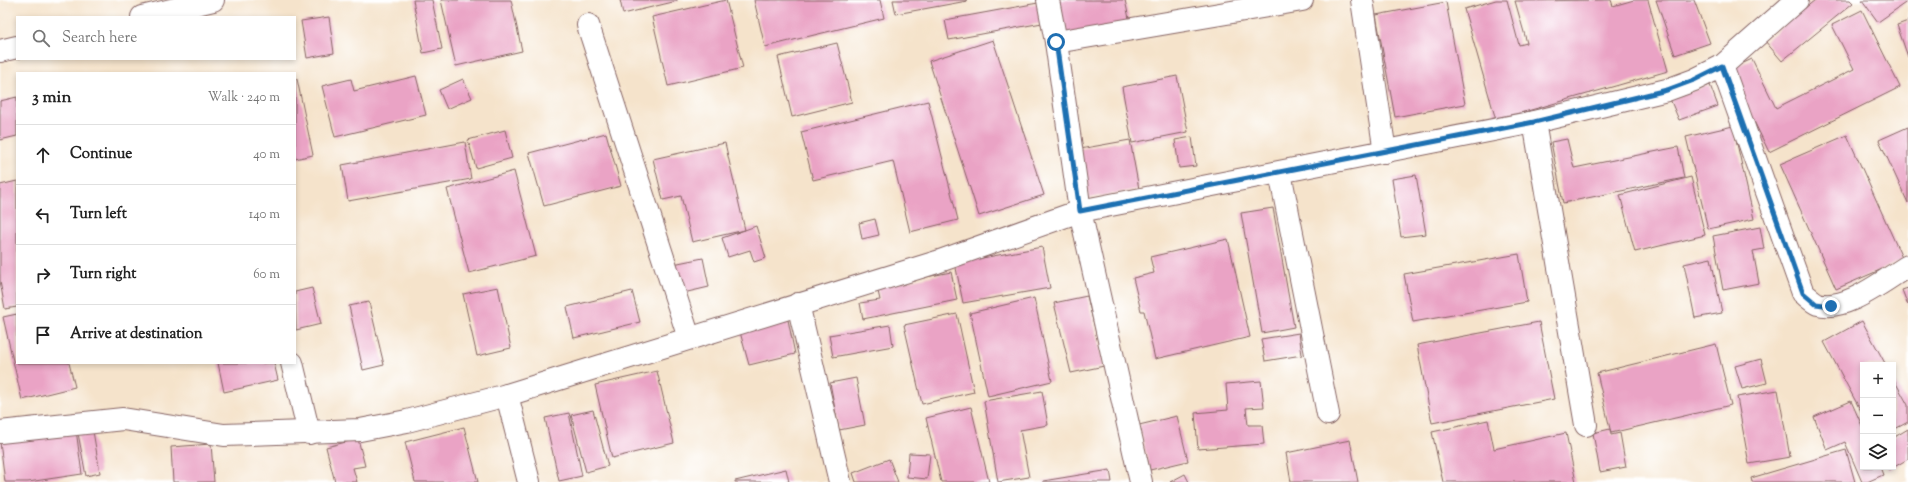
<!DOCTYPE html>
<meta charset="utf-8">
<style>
:root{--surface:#fff;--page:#f6f6f6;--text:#222;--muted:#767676;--line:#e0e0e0}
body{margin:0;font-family:"Sorts Mill Goudy",serif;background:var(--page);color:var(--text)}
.controls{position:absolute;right:12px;bottom:12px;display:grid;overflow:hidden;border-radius:0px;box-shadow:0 2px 6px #0003}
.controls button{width:36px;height:36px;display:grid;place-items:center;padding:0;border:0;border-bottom:1px solid var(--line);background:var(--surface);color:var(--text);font:20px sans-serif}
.stop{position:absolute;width:12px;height:12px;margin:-9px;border:3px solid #1f6fb2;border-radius:50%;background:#fff}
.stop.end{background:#1f6fb2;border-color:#fff;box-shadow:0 1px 4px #0008}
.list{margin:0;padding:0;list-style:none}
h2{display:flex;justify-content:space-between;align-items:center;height:52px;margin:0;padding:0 16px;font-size:17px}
h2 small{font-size:13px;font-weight:400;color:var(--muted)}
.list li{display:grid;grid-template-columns:26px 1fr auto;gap:12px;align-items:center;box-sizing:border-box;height:60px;padding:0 16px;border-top:1px solid var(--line)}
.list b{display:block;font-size:15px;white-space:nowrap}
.list em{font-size:13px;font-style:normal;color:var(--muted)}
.icon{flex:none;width:22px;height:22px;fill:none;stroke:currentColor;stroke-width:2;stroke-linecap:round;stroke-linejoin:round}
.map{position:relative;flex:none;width:1908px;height:482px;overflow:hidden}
.search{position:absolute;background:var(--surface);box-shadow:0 2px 6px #0003;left:16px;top:16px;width:280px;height:44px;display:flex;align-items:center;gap:10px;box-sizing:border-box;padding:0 14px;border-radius:0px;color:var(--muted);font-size:15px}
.panel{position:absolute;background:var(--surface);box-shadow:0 2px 6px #0003;left:16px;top:72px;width:280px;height:292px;border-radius:0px}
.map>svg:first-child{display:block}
</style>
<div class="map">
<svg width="1908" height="482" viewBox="0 0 1908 482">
<rect width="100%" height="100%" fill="#fff"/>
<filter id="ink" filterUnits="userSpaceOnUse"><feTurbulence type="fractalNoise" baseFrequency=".025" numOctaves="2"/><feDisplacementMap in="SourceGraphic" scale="8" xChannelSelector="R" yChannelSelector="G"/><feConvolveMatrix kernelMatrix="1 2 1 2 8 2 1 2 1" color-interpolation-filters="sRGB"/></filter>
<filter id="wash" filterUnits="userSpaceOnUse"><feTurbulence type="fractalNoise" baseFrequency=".012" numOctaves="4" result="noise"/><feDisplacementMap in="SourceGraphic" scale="16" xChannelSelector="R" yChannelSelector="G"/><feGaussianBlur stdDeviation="0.9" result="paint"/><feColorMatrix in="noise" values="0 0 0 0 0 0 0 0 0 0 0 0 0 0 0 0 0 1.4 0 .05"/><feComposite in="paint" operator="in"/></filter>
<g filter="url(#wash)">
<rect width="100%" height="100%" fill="#f5e3cb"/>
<g id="blocks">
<g fill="#eaa3c5">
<path d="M413,0H432L442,49L423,53Z"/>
<path d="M441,0H511L522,51L456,66Z"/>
<path d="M620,0H677V1L623,14Z"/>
<path d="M726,0L743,68L668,86L652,17Z"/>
<path d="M754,0H880L884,18L765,47Z"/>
<path d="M893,0H967V1L896,14Z"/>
<path d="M1057,0H1125L1130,23L1065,37Z"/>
<path d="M1496,0H1507L1519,45L1527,43L1515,1L1611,0L1613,6L1634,0H1648L1668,71L1496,120L1464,9Z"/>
<path d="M1656,0H1694L1710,43L1675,55Z"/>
<path d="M1815,0H1850L1853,3L1782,61L1765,41Z"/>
<path d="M1862,0H1908V1L1878,22Z"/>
<path d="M1446,2L1465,104L1395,117L1376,15Z"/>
<path d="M1038,3L1042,23L949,40L945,20Z"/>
<path d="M1862,10L1900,87L1769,152L1729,70L1752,59L1776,108L1854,69L1832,25Z"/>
<path d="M329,17L334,53L307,58L301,21Z"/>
<path d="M1908,21V57L1897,25Z"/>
<path d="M993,40L1044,195L979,216L929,61Z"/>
<path d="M837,43L852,102L792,117L778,57Z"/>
<path d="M416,76L426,115L335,137L322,86L351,79L354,91Z"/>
<path d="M1177,76L1188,132L1132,143L1122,87Z"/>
<path d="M295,79H297L313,155L295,159Z"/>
<path d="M463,79L472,98L447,109L439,90Z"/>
<path d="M1710,85L1718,106L1679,120L1670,99Z"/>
<path d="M17,97V136L0,140V101Z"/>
<path d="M928,101L958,220L910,232L893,161L813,180L801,132Z"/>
<path d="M1733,126L1754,219L1708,229L1686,137Z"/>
<path d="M1908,127V203L1879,140Z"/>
<path d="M505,130L512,158L476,168L468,140Z"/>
<path d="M606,133L621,186L544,206L529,153Z"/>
<path d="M1847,135L1903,260L1836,289L1780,164Z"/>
<path d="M1192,137L1196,166L1179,168L1175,140Z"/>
<path d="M1567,139L1574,168L1678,147L1684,178L1563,203L1551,142Z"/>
<path d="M1130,140L1139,189L1089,198L1080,149Z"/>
<path d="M465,142L471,179L348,201L342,165Z"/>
<path d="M725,143L745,230L692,242L681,196L663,200L653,159Z"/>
<path d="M514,171L536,256L469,273L447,189Z"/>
<path d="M1416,175L1426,234L1401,237L1392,179Z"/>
<path d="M1691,177L1705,235L1635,252L1620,195Z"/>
<path d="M17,181V307L5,309L0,281V185Z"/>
<path d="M1273,208L1294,327L1262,333L1241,213Z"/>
<path d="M875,219L879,235L862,239L859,223Z"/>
<path d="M756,226L766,258L754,262L750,250L728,257L722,238Z"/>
<path d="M1760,227L1764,249L1753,251L1759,283L1723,290L1713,236Z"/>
<path d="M1228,239L1250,337L1155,359L1144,311H1141L1133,278L1154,273L1150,257Z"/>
<path d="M1042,247L1050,288L963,303L955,263Z"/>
<path d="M1519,254L1527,302L1413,322L1404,274Z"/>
<path d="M703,258L709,287L679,294L673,264Z"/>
<path d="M1711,258L1722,313L1695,318L1684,264Z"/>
<path d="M951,272L957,300L863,319L860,303L880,300L877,287Z"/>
<path d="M498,287L511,348L477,356L463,294Z"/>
<path d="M312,288L321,324L296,330L295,292Z"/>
<path d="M1908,288V305L1902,290Z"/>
<path d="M632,291L640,322L574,338L567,307Z"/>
<path d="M1087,296L1104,366L1071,373L1054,303Z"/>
<path d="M1034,298L1052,381L988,396L970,313Z"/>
<path d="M369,302L384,365L363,370L349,306Z"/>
<path d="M17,314V363H69L75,387L22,400L3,317Z"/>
<path d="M957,314L974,392L922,404L904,325Z"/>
<path d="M788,320L795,354L749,365L740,332Z"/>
<path d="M1862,321L1886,365H1863V415L1824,342Z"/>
<path d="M1539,322L1554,399L1432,423L1417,345Z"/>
<path d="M890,325L893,346L833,357L829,335Z"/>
<path d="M1299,333L1302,355L1265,361L1261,339Z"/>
<path d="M1716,344L1731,405L1611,433L1597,373Z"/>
<path d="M1761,359L1767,383L1742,389L1735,366Z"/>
<path d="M218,363H274L278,380L224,392Z"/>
<path d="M657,371L674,443L612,458L595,385Z"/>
<path d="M856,378L865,425L839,430L830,383Z"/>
<path d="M1893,378L1908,405V422L1893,430Z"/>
<path d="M1261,381L1264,407L1246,408L1248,425H1262L1264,444L1198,449L1195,413L1228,410L1226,384Z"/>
<path d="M1778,390L1790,457L1749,464L1737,397Z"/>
<path d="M1042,391L1048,425L1020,430L1029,477L998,482L984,401Z"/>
<path d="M1851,401L1863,428V467H1880L1883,475L1867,482H1862L1845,442L1827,450L1814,417Z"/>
<path d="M971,407L989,482H941L926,418Z"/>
<path d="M593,410L608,466L586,472L571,415Z"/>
<path d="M569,413L582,476L559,481L545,418Z"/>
<path d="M1177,416L1188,461L1150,470L1139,425Z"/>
<path d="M1488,420L1494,449L1566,433L1576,482H1443L1432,432Z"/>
<path d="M464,427L478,482H415L405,442Z"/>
<path d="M1610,429L1611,435L1620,433L1626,467L1600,472L1593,433Z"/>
<path d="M1908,429V459L1889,470L1887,467H1893V438Z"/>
<path d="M76,430L82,474L28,482H5L0,442Z"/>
<path d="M93,431L100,473L86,476L78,433Z"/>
<path d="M358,439L365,466L353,468L357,482H335L326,447Z"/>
<path d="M1350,440L1358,482H1291L1286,453Z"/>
<path d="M211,444L214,482H173L171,447Z"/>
<path d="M1846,450L1855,482H1752L1751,478Z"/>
<path d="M909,453L930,454L927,479L907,477Z"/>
<path d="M889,459L898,482H856L853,473Z"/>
<path d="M786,469L789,482H735V481Z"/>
<path d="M1110,470L1112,482H1043V481Z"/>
<path d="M1185,474L1189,482H1170Z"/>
</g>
</g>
</g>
<g filter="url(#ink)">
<use href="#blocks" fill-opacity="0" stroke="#866463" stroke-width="1"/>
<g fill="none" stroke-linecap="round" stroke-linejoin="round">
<defs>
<g id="minor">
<path d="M1048,0L1056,42L1080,211L1141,482"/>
<path d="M1362,0L1385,152"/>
<path d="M142,17L213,0"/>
<path d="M588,25L689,338"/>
<path d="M1056,42L1302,0"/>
<path d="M0,51L17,47"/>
<path d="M1722,66L1803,293C1807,296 1813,302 1818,304C1846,312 1884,280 1908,266"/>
<path d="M1534,122L1586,425"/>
<path d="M1280,173L1328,414"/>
<path d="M798,304L840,482"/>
<path d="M292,363L309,433"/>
<path d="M507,395L529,482"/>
<path d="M0,432L123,419L224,435L360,430L407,421L507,395L937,262L1080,211L1534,122L1667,90L1694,80L1722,66L1797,0"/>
</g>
</defs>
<use href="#minor" stroke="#866463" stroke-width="24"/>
<use href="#minor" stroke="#fff" stroke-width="22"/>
</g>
</g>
<g fill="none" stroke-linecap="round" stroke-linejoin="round" filter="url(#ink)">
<path stroke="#1f6fb2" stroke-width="5" d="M1056,42L1080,211L1534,122L1667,90L1694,80L1722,66L1803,293L1816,304L1831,306"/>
</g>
</svg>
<div class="controls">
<button>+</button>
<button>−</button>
<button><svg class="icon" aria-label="layers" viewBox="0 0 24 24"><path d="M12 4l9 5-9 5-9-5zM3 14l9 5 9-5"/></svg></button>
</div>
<div class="stop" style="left:1056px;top:42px"></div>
<div class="stop end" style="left:1831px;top:306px"></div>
<div class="search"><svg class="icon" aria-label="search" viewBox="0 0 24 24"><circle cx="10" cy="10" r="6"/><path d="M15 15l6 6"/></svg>Search here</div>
<section class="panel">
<h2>3 min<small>Walk · 240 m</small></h2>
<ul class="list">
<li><svg class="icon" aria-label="ahead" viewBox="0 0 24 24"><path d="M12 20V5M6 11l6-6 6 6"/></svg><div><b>Continue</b></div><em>40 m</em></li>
<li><svg class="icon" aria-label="left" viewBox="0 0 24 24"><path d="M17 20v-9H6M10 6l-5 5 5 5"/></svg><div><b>Turn left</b></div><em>140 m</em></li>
<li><svg class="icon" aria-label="right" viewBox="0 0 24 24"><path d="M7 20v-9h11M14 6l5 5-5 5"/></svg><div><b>Turn right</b></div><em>60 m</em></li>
<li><svg class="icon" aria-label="arrive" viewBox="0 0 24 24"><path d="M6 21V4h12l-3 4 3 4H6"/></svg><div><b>Arrive at destination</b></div></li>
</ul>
</section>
</div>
